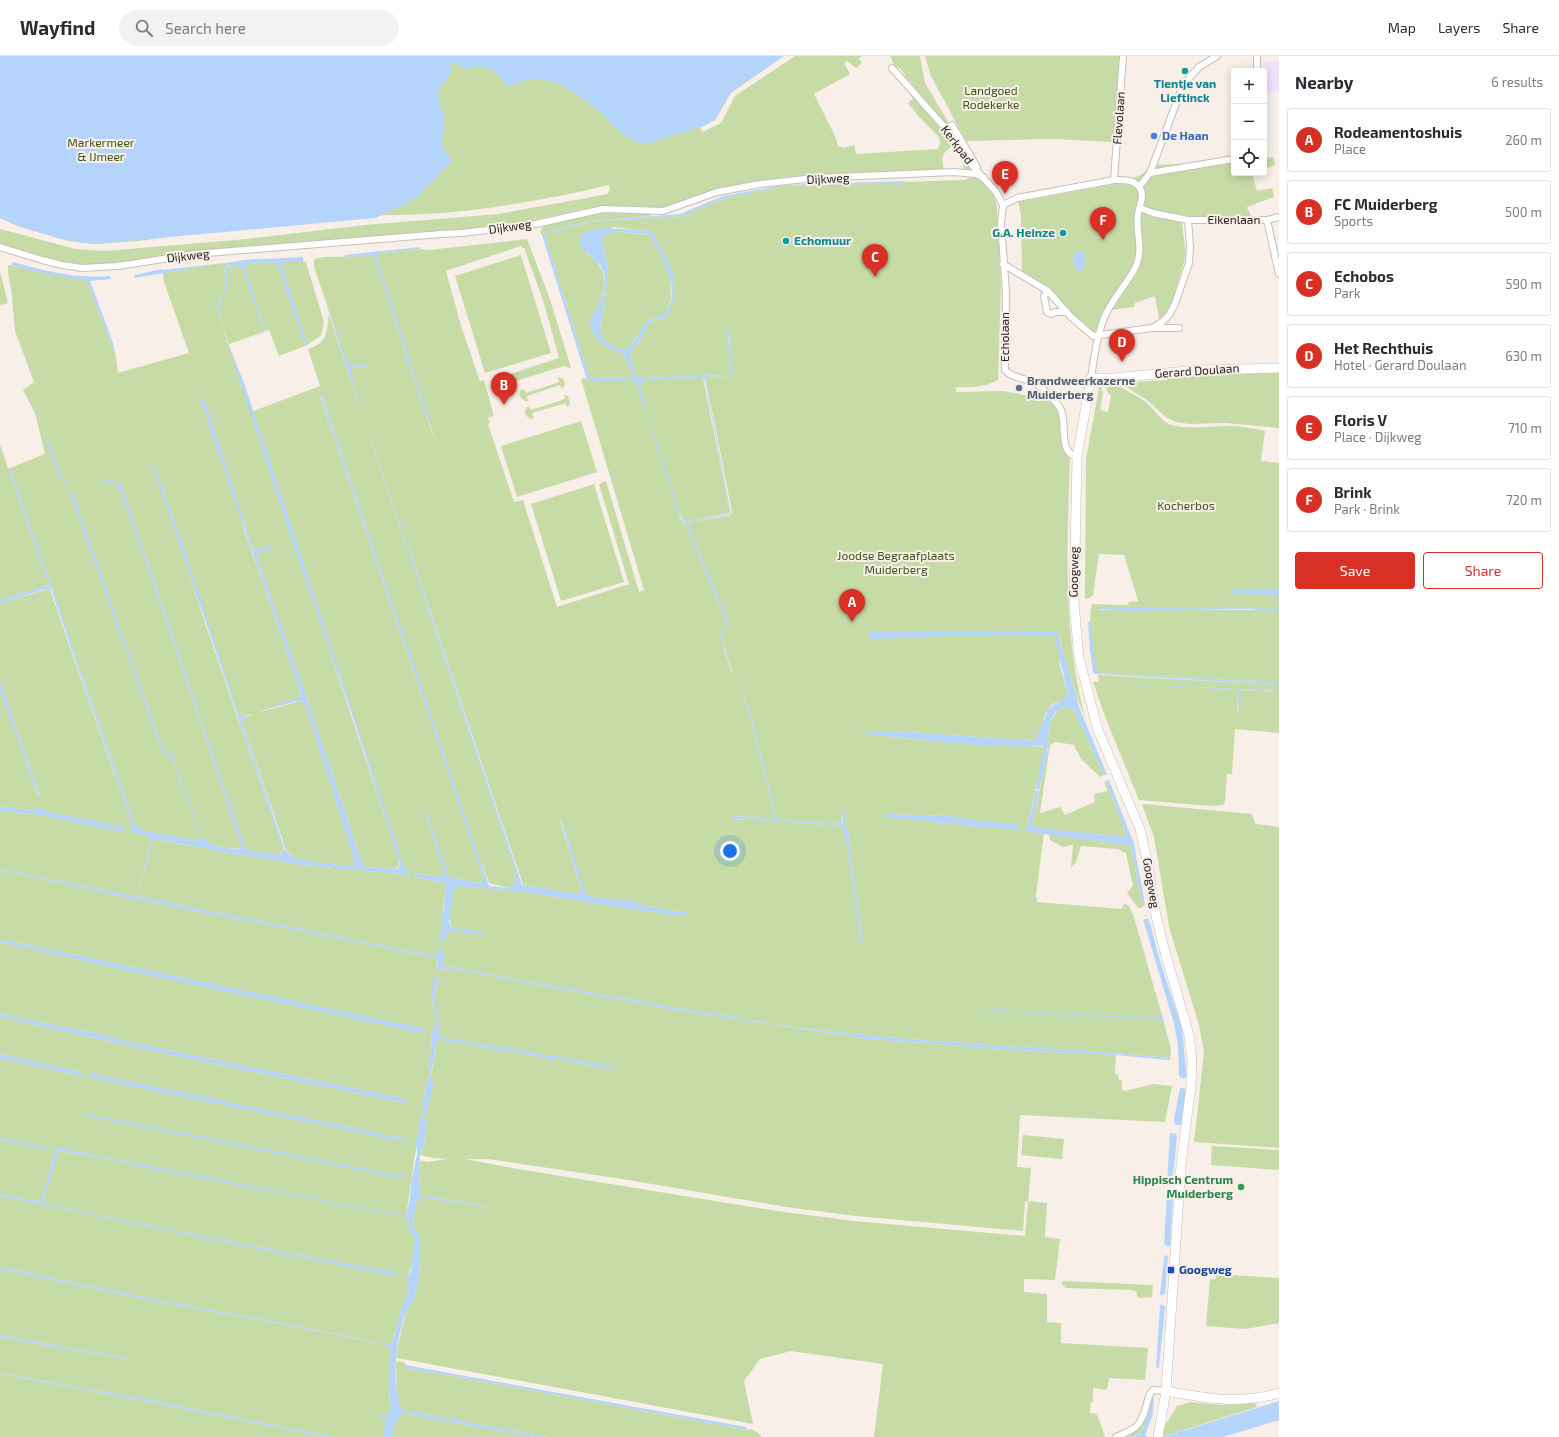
<!DOCTYPE html>
<meta charset="utf-8">
<style>
:root{--surface:#fff;--page:#f2f2f3;--text:#2b2b33;--muted:#7c7c81;--line:#e1e1e2;--accent:#d93025}
body{margin:0;font-family:"Exo 2",sans-serif;background:var(--page);color:var(--text)}
.controls{position:absolute;right:12px;top:12px;display:grid;overflow:hidden;border-radius:4px;box-shadow:0 2px 10px #0003}
.controls button{width:36px;height:36px;display:grid;place-items:center;padding:0;border:0;border-bottom:1px solid var(--line);background:var(--surface);color:var(--text);font:20px sans-serif}
.you{position:absolute;left:730px;top:795px;width:14px;height:14px;margin:-10px;border:3px solid #fff;border-radius:50%;background:#1a73e8;box-shadow:0 0 0 6px #1a73e833}
.badge{display:grid;place-items:center;width:26px;height:26px;border-radius:50%;background:var(--accent);color:#fff;font-size:13px;font-weight:700}
.pin{position:absolute;translate:-50% -33px;filter:drop-shadow(0 1px 2px #0008)}
.pin::after{content:'';position:absolute;top:21px;width:14px;height:12px;background:inherit;clip-path:polygon(0 0,100% 0,50% 100%)}
.list{margin:0;padding:0;list-style:none}
h2{display:flex;justify-content:space-between;align-items:center;height:52px;margin:0;padding:0 16px;font-size:17px}
h2 small{font-size:13px;font-weight:400;color:var(--muted)}
.list li{display:grid;grid-template-columns:26px 1fr auto;gap:12px;align-items:center;box-sizing:border-box;height:64px;margin:0 8px 8px;padding:0 8px;border:1px solid var(--line);border-radius:4px}
.list b{display:block;font-size:15px;white-space:nowrap}
.list p{margin:0;font-size:13px;white-space:nowrap;color:var(--muted)}
.list em{font-size:13px;font-style:normal;color:var(--muted)}
.actions{display:flex;gap:8px;padding:12px 16px}
.actions a{flex:1;padding:9px 0;border:1px solid var(--accent);border-radius:4px;text-align:center;font-size:14px;color:var(--accent)}
.actions .main{background:var(--accent);color:#fff}
.icon{flex:none;width:22px;height:22px;fill:none;stroke:currentColor;stroke-width:2;stroke-linecap:round;stroke-linejoin:round}
.map{position:relative;flex:none;width:1279px;height:1381px;overflow:hidden}
header{display:flex;align-items:center;gap:24px;box-sizing:border-box;height:56px;padding:0 20px;background:var(--surface);border-bottom:1px solid var(--line)}
header strong{font-size:19px}
nav{display:flex;gap:22px;margin-inline-start:auto;font-size:14px}
.search{width:280px;height:36px;background:var(--page);display:flex;align-items:center;gap:10px;box-sizing:border-box;padding:0 14px;border-radius:22px;color:var(--muted);font-size:15px}
main{display:flex}
aside{flex:1;background:var(--surface)}
.map>svg:first-child{display:block}
</style>
<header>
<strong>Wayfind</strong>
<div class="search"><svg class="icon" aria-label="search" viewBox="0 0 24 24"><circle cx="10" cy="10" r="6"/><path d="M15 15l6 6"/></svg>Search here</div>
<nav><a>Map</a><a>Layers</a><a>Share</a></nav>
</header>
<main>
<div class="map">
<svg width="1279" height="1381" viewBox="0 0 1279 1381">
<rect width="100%" height="100%" fill="#f8efe9"/>
<path fill="#ebe3f9" d="M1279,5V36L1264,37L1263,6Z"/>
<g fill="#c7dba7" fill-rule="evenodd">
<path d="M0,0L775,6L731,37L715,64L700,72L702,76L719,68L722,65L735,40L795,0H862L859,3L862,7L856,12L847,5L844,7L850,18L814,38L836,82L838,90L843,92L854,89L856,98L938,93L940,87L939,81L919,61L908,47L913,42L901,26L950,81L971,112V114H964L963,106L953,90C940,98 942,102 944,115L852,117L786,121L729,132L670,150L657,152L594,151L506,170L126,207L79,209L53,205L0,188V173L76,193L106,195L246,183L365,169L499,158L608,138L610,132L609,129C536,146 459,160 384,159L210,175L139,185L95,188L68,185L17,170L0,162Z"/>
<path d="M890,0H920L925,27L966,96L947,70L906,21L901,13L895,10Z"/>
<path d="M925,0H1120L1113,86L1053,83L966,85L931,20Z"/>
<path d="M1273,101L1275,109L1264,113V102Z"/>
<path d="M1234,105V117H1252L1257,135L1272,132L1274,141L1247,151L1253,164L1185,161L1182,168L1186,199L1171,250L1162,262H1159L1155,240L1135,247L1134,251L1103,255L1095,276L1087,273L1049,232L1022,215L1021,158L1018,146L1115,128L1141,119L1154,109Z"/>
<path d="M973,120C987,129 995,134 997,152L1001,231L998,324C984,331 971,332 956,331V336L1002,335L1030,340L1040,336C1046,341 1055,347 1058,355C1064,370 1057,389 1070,403C1067,487 1063,571 1083,654C1086,666 1092,679 1097,691C1081,654 1068,618 1059,580L1060,609L1068,639C1065,646 1057,645 1052,649C1041,658 1043,675 1035,685L894,675L861,677L929,685L1044,691L1043,699L1028,768L1026,771L1029,776L1044,777L1036,839L1037,846L1122,853L1124,847L1129,850L1134,861L1163,963L1171,993L1170,1002C1065,992 960,989 856,978C823,975 790,971 757,965C734,961 711,956 688,954L445,910L443,908V894L439,893L437,899L415,896L0,813V755L34,758L47,756L42,752L36,754L0,751V635L38,741L40,740L0,626V547L48,533L50,534L132,768L131,776L149,781L151,785L139,833L153,785L156,783L235,798L278,804L291,808L402,818L408,820L409,816L404,812L253,355L320,330L308,293C328,287 326,277 329,259L359,348L350,315L351,312L366,311V309L352,310L347,307L314,211V203L324,201L374,200L407,302L405,304L410,309L425,357L436,386L377,203L378,199L380,197L420,193L429,194L527,183L551,246L571,312L564,310L513,326L510,318L559,302L544,247L524,192H522L521,190L446,215L461,270L480,325L484,324L494,360L488,362L490,367L488,368L514,446L523,444L557,551L629,528L599,428L606,425L639,536L644,534L581,323L586,322L587,324H633L637,329L646,355L640,330L644,323L703,322L730,457L686,465L681,461L649,365L680,462L686,469L726,566L720,581L727,604L735,623L728,604L721,580L728,566L688,469L689,466L730,460L732,456L706,323L708,321L730,320L732,318L730,274L728,275L730,317L728,319L639,322L636,321L630,297L641,283L648,269L653,265L664,262L674,243L673,216L652,175C639,175 626,172 613,171L585,196C617,218 603,240 590,269L594,278L601,286L623,298L632,314L634,321L591,322L589,321L545,180L546,177L591,166L683,160L722,143L784,130L965,124ZM322,339L479,801L489,827L509,832C520,825 515,816 512,805L361,354L406,484L523,829L579,838L582,836L560,764L563,767L585,838L592,841L627,845L631,844L639,849L687,857V860H677L525,836L460,830L454,832C451,843 447,861 452,872L485,877L484,879L453,875L448,877L443,853L446,831L443,826L414,821L415,817L440,821L445,818L426,759L427,756L449,821L480,827L484,823L320,340ZM737,626L751,659L777,763L841,768L843,756H845V771H848L850,796L863,886H861L850,809L843,771L841,770L780,765L733,763L734,760L772,763L775,760L750,660ZM887,758L949,760L980,765L1007,773L883,761L884,759Z"/>
<path d="M593,155L651,157V160L592,165L547,175L542,179L540,176L542,172L547,167Z"/>
<path d="M617,175C628,176 639,180 650,178L670,218L671,242L667,255L663,259L649,264L631,289L625,294C615,292 602,286 600,275C603,243 614,217 601,185L606,178Z"/>
<path d="M521,199L551,297L485,317L455,220Z"/>
<path d="M287,205H303L306,206L324,266L321,280L307,289L280,207Z"/>
<path d="M275,206L277,207L305,290L279,300L269,274L265,275L245,212V210L248,208Z"/>
<path d="M227,207C221,215 228,224 225,233C221,244 216,243 218,257L399,804V810L395,813L364,811L361,804L307,642L256,499L258,497L273,491V489L254,494L229,419L243,470L301,638L300,641L257,657L300,645L303,646L306,650L354,803L353,811L295,803L286,794L242,665V663L251,659V658L243,660L238,657L182,490L185,487L181,484L154,408L206,570L283,793L279,799L250,795L245,791L121,428C115,425 111,425 105,426L116,428L120,433L202,670L242,792C232,793 221,792 211,788C207,787 204,784 199,783L197,785C186,783 144,777 137,771C135,769 134,765 133,763L10,412L45,398L35,357L23,334L34,326L15,275L12,239L8,217V209L87,225L116,301L118,317L189,297L164,226L163,217L206,210V209ZM70,435H72L162,691L164,695L172,698L199,777L172,702L163,696L160,691Z"/>
<path d="M232,209H237L243,213L264,276L229,288C225,275 216,258 220,245C221,239 226,236 227,231C228,224 226,219 227,212Z"/>
<path d="M0,215L8,247L0,249Z"/>
<path d="M1279,315V372L1226,367L1189,368L1176,366L1167,362L1147,344L1120,327L1167,324V321L1217,316Z"/>
<path d="M560,321L564,324L565,328L563,332L562,333L560,329L527,340L528,345H525L521,342L519,338L521,334L524,333L526,337L559,326L558,322Z"/>
<path d="M1113,325C1123,334 1137,339 1147,347C1154,353 1159,362 1167,367C1181,375 1212,370 1228,370C1240,370 1253,372 1265,375L1261,405L1279,407V627L1099,617L1097,615C1091,601 1088,563 1092,548L1128,549L1129,546L1138,545L1124,499L1099,498L1093,539L1089,542L1085,543V541L1086,403L1100,327L1103,337L1100,354L1108,356L1111,339L1108,337L1104,326ZM1101,552H1242L1262,554H1100Z"/>
<path d="M564,339L568,340L570,348L567,351L566,347L532,357L534,362L531,363L526,360L525,355L527,351L529,350L531,354L565,343Z"/>
<path d="M581,365L597,416L517,441L501,390Z"/>
<path d="M0,389L49,529L0,544Z"/>
<path d="M594,428L624,526L561,545L531,448Z"/>
<path d="M1098,619L1279,629V635L1176,630L1237,634L1238,664L1239,634L1279,636V677L1235,673L1232,718H1227L1225,746L1223,749L1210,750L1139,744L1106,663L1093,626H1099Z"/>
<path d="M1067,650L1075,656L1104,719L1100,721L1081,703L1074,689L1056,686L1050,689L1040,757L1060,751L1065,759L1095,746L1094,738L1108,735L1104,726L1106,725L1124,771L1126,779L1124,781L1037,772L1032,769L1047,699L1048,680L1051,665L1058,654Z"/>
<path d="M1144,748L1252,758L1255,767L1256,768L1279,771V1092L1194,1086L1204,996L1199,969L1169,871L1154,781L1142,749Z"/>
<path d="M1049,778L1129,789L1131,792L1142,846L1145,849L1139,853L1127,837L1133,830L1126,797L1117,793L1081,790L1076,806L1071,811L1073,789L1063,791L1050,784Z"/>
<path d="M0,814L130,842L437,902L438,914L441,915L442,912L458,914L675,954L868,983L1014,994L1116,999L1115,1018H1118L1119,1024H1122V1033L1125,1035L1153,1028L1172,1030L1165,1066L1020,1059L1017,1111L1031,1112L1028,1145L1047,1147L1045,1181L1060,1183L1055,1224L1024,1223V1236L1047,1238V1266L1061,1267V1287L1148,1292L1145,1324L1109,1322L1107,1334L1093,1332V1346H1091L1090,1357L1096,1358L1098,1361L1105,1381H874L883,1308L791,1295L760,1303L744,1325L753,1368L397,1302L396,1300L402,1270L406,1257L414,1243L420,1213V1182L419,1178L412,1170L417,1145L420,1141L486,1151L487,1150L420,1139L419,1117L420,1104L427,1106L448,1103L433,1102L420,1099L424,1092L426,1063L424,1061L437,985L441,984L613,1013L616,1011L439,981L435,935L439,922L436,921C434,926 432,932 432,937C431,949 441,968 431,978L432,983L429,1014C431,1018 430,1021 427,1024L422,1054L424,1057L420,1065L406,1161L408,1162L409,1174L415,1181C414,1194 414,1210 407,1221L409,1236L402,1250L394,1281L391,1287H378L344,1279L143,1241L0,1211V1140L289,1199L395,1219V1216L309,1201L62,1152L45,1147L44,1143L58,1095L108,1103L143,1111L404,1160L54,1091L55,1095L41,1146L0,1138V1084L43,1093L48,1094V1093L0,1082V1002L81,1020V1016L0,998V961L153,995L405,1047L407,1045L405,1043L124,985L118,982L0,958V886L130,915L424,973L0,883ZM88,1017L406,1083V1084ZM465,1103H488L629,1124L786,1151L856,1160L1023,1175L1025,1146L1028,1145L1025,1180L854,1165L777,1155L512,1112Z"/>
<path d="M1023,1079L1064,1083L1062,1103L1021,1099Z"/>
<path d="M1212,1090L1279,1094V1114L1211,1109Z"/>
<path d="M0,1213L148,1244L339,1279L389,1290L391,1292L389,1334L391,1354L388,1360L379,1361L386,1365L383,1381H333L155,1345L0,1317V1281L129,1304L126,1302L0,1279Z"/>
<path d="M1216,1218L1279,1222V1267L1246,1273L1206,1270L1210,1223H1216Z"/>
<path d="M1062,1225L1153,1229L1152,1241L1138,1242L1136,1235L1132,1234L1066,1232L1062,1228Z"/>
<path d="M398,1305L405,1307V1312L454,1320L747,1374L752,1373L761,1379V1381H547L402,1354L397,1342L396,1307Z"/>
<path d="M0,1318L148,1346L325,1381H0Z"/>
<path d="M1152,1342L1142,1376C1136,1381 1129,1381 1121,1381L1140,1372L1151,1343Z"/>
<path d="M1191,1346L1221,1349L1255,1347L1257,1351L1162,1381C1162,1370 1172,1360 1177,1350Z"/>
<path d="M401,1357L534,1381H392L395,1368Z"/>
</g>
<g fill="#b4d4fc" fill-rule="evenodd">
<path d="M0,0H784L731,36L715,64L703,70L659,84C634,96 616,71 600,56C590,48 571,33 559,28C551,25 535,21 526,24C520,26 515,29 509,30C504,28 503,25 500,22C490,8 481,10 466,13L454,7L450,9L452,16L439,33L438,41L444,61L442,89L452,105L417,141L402,150L375,162L95,188C62,185 31,175 0,162Z"/>
<path d="M905,125V127L784,130L722,143L683,160L591,166L546,177L545,180L589,321L591,322L633,321L632,314L623,298L604,289L597,282L591,272L590,265L603,240L605,224L604,217L600,209L579,189C577,163 638,176 652,175L673,216L674,243L669,257L664,262L653,265L648,269L641,283L630,297L636,321L639,322L728,319L730,317L728,275L730,274L732,318L730,320L708,321L706,324L731,459L689,466L688,469L728,566L722,580L724,592L731,614L751,659L777,763L841,768L842,766L843,756H845V771H848L850,796L863,886L861,887L850,809L843,771L841,770L780,765L733,763V760L772,763L775,760L750,660L731,614L723,592L720,581L726,566L686,469L678,457L649,365H650L681,461L686,465L730,458L705,325L703,322L644,324L640,330L647,355H645L637,329L633,324L597,325L587,324L542,179L547,175L592,165L680,158L723,140L783,129ZM617,175C628,176 639,179 650,178C660,199 681,231 667,254C663,262 652,261 646,267C639,276 635,288 625,294C615,292 602,286 600,275C603,242 614,219 601,185L606,178Z"/>
<path d="M421,191L420,193L380,197L378,199L377,203L434,378L425,357L410,309L405,306L407,302L374,200L346,201L345,199Z"/>
<path d="M1077,195H1081L1085,199L1084,210L1082,216L1078,215L1072,202Z"/>
<path d="M303,201V205H287L281,207L307,289L305,290L277,207L275,206L249,208L245,210L265,275L264,276L243,213L237,209L228,210L227,212C226,218 229,224 228,230C226,238 219,241 219,250C218,267 236,306 243,324L404,811L409,816L408,820L402,818L291,808L278,804L235,798L157,783L153,785L139,833L151,785L149,781L131,776L132,768L51,534L46,533L0,547V544L49,529L8,412H10L133,763L137,771L142,774L197,785L200,780H202C209,791 229,794 242,792L202,670L120,433L116,428L105,426L104,424L106,423L121,428L245,791L250,795L279,799L283,794L152,408H154L181,484L185,487L183,490L238,657L243,660L251,658L242,663V665L285,794L295,803L353,811L354,803L306,650L303,646L298,645L256,656L300,641L301,638L200,343L204,342L254,494L273,489L274,491L258,497L256,499L307,642L361,804L364,811L395,813L398,812L400,808L354,665L292,485L218,257C216,241 221,244 225,233C228,224 221,215 227,207L243,204Z"/>
<path d="M13,206C45,215 76,223 110,220L111,223L90,225L113,287L116,301L87,225L31,215L11,209Z"/>
<path d="M206,209V210L134,222L135,219L161,213L164,214Z"/>
<path d="M325,245L348,307L352,310L366,309L367,311L351,312L353,326L361,348H359Z"/>
<path d="M320,339H322L489,830L509,832C520,825 515,816 512,805L361,354L406,484L522,829L579,838L582,836L560,762L563,767L586,838L592,841L627,845L631,844L632,841L633,845L639,849L687,857V860H677L525,836L460,830L454,833L449,866L452,872L485,876L484,879L453,875L448,877L444,886H440L446,831L443,826L414,821L415,817L440,821L445,818L426,759L427,756L449,821L480,827L484,823Z"/>
<path d="M48,384L62,422L70,429L68,430L60,423L46,385Z"/>
<path d="M69,435H72L162,691L164,695L172,698L200,776L199,777L172,702L163,696L160,691Z"/>
<path d="M1230,533L1279,534V539L1234,538L1230,537Z"/>
<path d="M1248,551L1279,553V555L1248,553L1128,555L1099,553L1101,552Z"/>
<path d="M1088,566H1090L1096,612L1099,617L1279,627V629L1095,618L1093,616L1090,594Z"/>
<path d="M1050,575L1057,576L1080,653L1107,719H1104L1075,656L1067,650C1046,655 1049,680 1047,697C1045,710 1042,722 1039,734L1036,733L1044,691L1042,690C983,692 920,684 861,677L862,675H894L1035,685L1048,653C1054,647 1064,646 1068,639L1055,581L1049,579L953,580L870,583L869,580V577L874,576Z"/>
<path d="M0,626L40,741H38L0,635Z"/>
<path d="M1093,626L1279,635V636L1239,634L1238,664L1237,634Z"/>
<path d="M1109,724L1134,788L1145,849L1142,846L1131,792L1129,789L1029,776L1024,774L1028,768L1036,734L1039,735L1032,769L1037,772L1124,781L1126,779L1124,771L1106,725Z"/>
<path d="M0,751L36,754L42,752L47,756L124,771L125,776L34,758L0,755Z"/>
<path d="M887,758L949,760L980,765L1016,768L1020,770L1019,774L1007,773L883,761V759Z"/>
<path d="M0,813L415,896L437,899L439,893H443V908L445,910L688,954C711,956 734,961 757,965C790,971 823,975 856,978C960,989 1065,992 1170,1002V1004L1116,999L1014,994L868,983L675,954L458,914L442,912L441,915L437,914L438,906L437,902L130,842L0,814Z"/>
<path d="M1143,863H1148L1150,867L1160,905L1182,972L1186,1014V1020L1184,1023L1180,1021L1179,1019L1178,988L1174,968Z"/>
<path d="M0,883L425,973L422,977L130,915L0,886Z"/>
<path d="M434,921H439L435,935L440,981L617,1011L613,1013L441,984L437,985L431,1017V1021L433,1024V1028L427,1055L424,1061L426,1063L424,1092L420,1099L419,1117L420,1139L487,1150L486,1151L420,1141L417,1145L412,1170L419,1178L420,1182C421,1200 420,1226 414,1243C412,1248 407,1253 405,1259C396,1282 391,1331 402,1354L547,1381H534L401,1357L395,1368L392,1381H383L386,1365L379,1362L380,1360H388C392,1351 390,1342 389,1332C389,1319 390,1305 391,1292L389,1290L339,1279L148,1244L0,1213V1211L143,1241L344,1279L378,1287H391L394,1281L402,1250L409,1236L407,1221L411,1216L415,1182L409,1174L408,1162L405,1161L143,1111L108,1103L59,1095L44,1143L45,1147L62,1152L309,1201L395,1216V1220C263,1194 131,1168 0,1140V1138L41,1146L55,1095L54,1091L406,1160L410,1142L411,1126L417,1099V1093L415,1087C419,1080 418,1074 420,1066C420,1063 423,1061 424,1057L422,1054L427,1024C430,1021 431,1018 429,1014L432,983L431,978C440,968 432,949 432,937C432,932 433,926 434,921Z"/>
<path d="M982,953L1159,962L1162,959L1164,966L1161,964L981,954Z"/>
<path d="M0,958L118,982L124,985L405,1043L407,1045L405,1047L153,995L0,961Z"/>
<path d="M0,998L81,1016V1020L0,1002Z"/>
<path d="M88,1017L406,1083V1084L405,1086L87,1021Z"/>
<path d="M1180,1032H1183L1186,1034L1182,1065L1181,1069H1175L1174,1063Z"/>
<path d="M82,1057L402,1120L404,1123L81,1059Z"/>
<path d="M1170,1077L1176,1078L1177,1081L1172,1127L1167,1126Z"/>
<path d="M0,1082L48,1092V1094L0,1084Z"/>
<path d="M1167,1139L1173,1140L1170,1190H1166L1164,1188Z"/>
<path d="M1165,1199L1168,1200L1165,1238L1160,1239L1164,1202Z"/>
<path d="M1162,1248L1165,1251L1159,1312L1156,1311L1160,1250Z"/>
<path d="M0,1279L126,1302L129,1304L0,1281Z"/>
<path d="M405,1309L746,1371L747,1374L454,1320L405,1312Z"/>
<path d="M0,1317L155,1345L333,1381H325L148,1346L11,1320L0,1318Z"/>
<path d="M1152,1342L1154,1343L1153,1358L1145,1379L1148,1381H1131L1139,1379L1142,1376Z"/>
<path d="M1279,1345V1364L1223,1381H1163Z"/>
</g>
<g fill="none" stroke-linecap="round" stroke-linejoin="round">
<defs>
<g id="street">
<path d="M1257,0V15"/>
<path d="M892,12L947,74L968,105L996,136L1003,149"/>
<path d="M952,69L977,111"/>
<path d="M1150,117L1234,103"/>
<path d="M1114,124L1123,0"/>
<path d="M1139,131L1150,117L1183,29L1199,11L1217,0"/>
<path d="M1003,149L1017,142L1114,124C1123,124 1134,123 1140,132C1145,140 1139,150 1138,158C1135,176 1144,192 1136,210C1127,229 1110,244 1103,265C1096,283 1094,303 1091,322"/>
<path d="M1003,149L1001,167L1006,236L1005,314C1012,322 1024,322 1033,326C1040,329 1056,345 1060,352C1068,364 1057,397 1077,401"/>
<path d="M1188,164H1267L1279,161"/>
<path d="M1267,164L1279,218"/>
<path d="M0,191L42,204L62,209L82,212L118,210L195,198L441,178L462,177L536,168L603,153L663,155L717,136L760,128L814,122L954,116L976,118L983,121"/>
<path d="M1003,208L1048,235L1070,260L1093,280L1152,272L1162,266L1169,259L1175,248L1189,207L1190,191L1188,164L1153,157L1140,152"/>
<path d="M1048,235L1044,240L1047,256L1051,258L1056,256H1067"/>
<path d="M1152,272H1179"/>
<path d="M1116,1381C1135,1373 1140,1372 1146,1351C1148,1344 1148,1339 1153,1334L1166,1335"/>
</g>
<g id="secondary">
<path d="M1166,1335C1206,1342 1238,1349 1279,1337"/>
<path d="M1158,1381L1166,1335L1181,1109L1191,1029L1192,1004L1189,979L1163,889L1155,855L1147,804L1140,773L1098,674L1079,602L1074,547L1077,401L1091,322H1114L1197,314L1279,312"/>
</g>
</defs>
<use href="#street" stroke="#c7bfb9" stroke-width="8"/>
<use href="#secondary" stroke="#c7bfb9" stroke-width="10"/>
<use href="#street" stroke="#fff" stroke-width="6"/>
<use href="#secondary" stroke="#fff" stroke-width="9"/>
</g>
<g fill="#0f9aa8" stroke="#f8efe9" stroke-width="1.5">
<circle cx="1185" cy="15" r="4"/>
<circle cx="1063" cy="177" r="4"/>
<circle cx="786" cy="185" r="4"/>
</g>
<circle fill="#3f7fe0" stroke="#f8efe9" stroke-width="1.5" cx="1154" cy="80" r="4"/>
<circle fill="#5c6f8a" stroke="#f8efe9" stroke-width="1.5" cx="1019" cy="332" r="4"/>
<circle fill="#2e9e5b" stroke="#f8efe9" stroke-width="1.5" cx="1241" cy="1131" r="4"/>
<rect fill="#1a4fb4" stroke="#f8efe9" stroke-width="1.5" x="1167" y="1210" width="8" height="8" rx="2"/>
<g text-anchor="middle" stroke-width="4" stroke-linejoin="round" paint-order="stroke">
<g font-size="12" font-weight="bold" fill="#0d838f" stroke="#f8efe9">
<text x="1185" y="32">Tientje van<tspan x="1185" dy="14">Lieftinck</tspan></text>
<text x="1055" y="181" text-anchor="end">G.A. Heinze</text>
<text x="794" y="189" text-anchor="start">Echomuur</text>
</g>
<g font-size="12" fill="#3f5118" stroke="#f8efe9">
<text x="991" y="39">Landgoed<tspan x="991" dy="14">Rodekerke</tspan></text>
<text x="101" y="91">Markermeer<tspan x="101" dy="14">&amp; IJmeer</tspan></text>
<text x="1186" y="454">Kocherbos</text>
<text x="896" y="504">Joodse Begraafplaats<tspan x="896" dy="14">Muiderberg</tspan></text>
</g>
<g font-size="12" fill="#24211f" stroke="#f8efe9">
<text transform="translate(1119 62) rotate(-86)" y="4">Flevolaan</text>
<text transform="translate(957 89) rotate(53)" y="4">Kerkpad</text>
<text transform="translate(828 123) rotate(-3)" y="4">Dijkweg</text>
<text x="1234" y="168">Eikenlaan</text>
<text transform="translate(510 171) rotate(-8)" y="4">Dijkweg</text>
<text transform="translate(188 200) rotate(-7)" y="4">Dijkweg</text>
<text transform="translate(1005 281) rotate(-90)" y="4">Echolaan</text>
<text transform="translate(1197 315) rotate(-4)" y="4">Gerard Doulaan</text>
<text transform="translate(1074 516) rotate(-89)" y="4">Googweg</text>
<text transform="translate(1151 827) rotate(80)" y="4">Googweg</text>
</g>
<g font-size="12" font-weight="bold" fill="#366cbe" stroke="#f8efe9" text-anchor="start">
<text x="1162" y="84">De Haan</text>
</g>
<g font-size="12" font-weight="bold" fill="#4e5e75" stroke="#f8efe9" text-anchor="start">
<text x="1027" y="329">Brandweerkazerne<tspan x="1027" dy="14">Muiderberg</tspan></text>
</g>
<g font-size="12" font-weight="bold" fill="#27864d" stroke="#f8efe9" text-anchor="end">
<text x="1233" y="1128">Hippisch Centrum<tspan x="1233" dy="14">Muiderberg</tspan></text>
</g>
<g font-size="12" font-weight="bold" fill="#164399" stroke="#f8efe9" text-anchor="start">
<text x="1179" y="1218">Googweg</text>
</g>
</g>
</svg>
<div class="controls">
<button>+</button>
<button>−</button>
<button><svg class="icon" aria-label="locate" viewBox="0 0 24 24"><circle cx="12" cy="12" r="6"/><path d="M12 2v4M12 18v4M2 12h4M18 12h4"/></svg></button>
</div>
<div class="you"></div>
<div class="pin badge" style="left:852px;top:566px">A</div>
<div class="pin badge" style="left:504px;top:349px">B</div>
<div class="pin badge" style="left:875px;top:221px">C</div>
<div class="pin badge" style="left:1122px;top:306px">D</div>
<div class="pin badge" style="left:1005px;top:138px">E</div>
<div class="pin badge" style="left:1103px;top:184px">F</div>
</div>
<aside>
<h2>Nearby<small>6 results</small></h2>
<ul class="list">
<li><span class="badge">A</span><div><b>Rodeamentoshuis</b><p>Place</p></div><em>260 m</em></li>
<li><span class="badge">B</span><div><b>FC Muiderberg</b><p>Sports</p></div><em>500 m</em></li>
<li><span class="badge">C</span><div><b>Echobos</b><p>Park</p></div><em>590 m</em></li>
<li><span class="badge">D</span><div><b>Het Rechthuis</b><p>Hotel · Gerard Doulaan</p></div><em>630 m</em></li>
<li><span class="badge">E</span><div><b>Floris V</b><p>Place · Dijkweg</p></div><em>710 m</em></li>
<li><span class="badge">F</span><div><b>Brink</b><p>Park · Brink</p></div><em>720 m</em></li>
</ul>
<div class="actions"><a class="main">Save</a><a>Share</a></div>
</aside>
</main>
